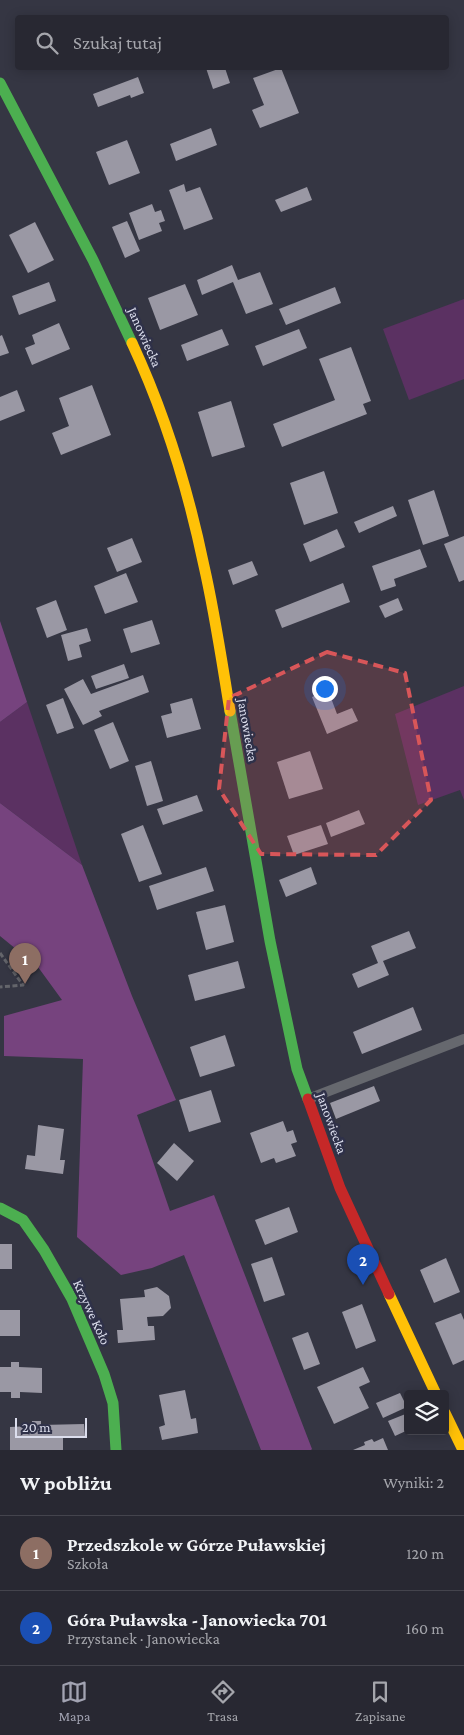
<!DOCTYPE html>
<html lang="pl">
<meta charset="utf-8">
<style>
:root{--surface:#282832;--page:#34343e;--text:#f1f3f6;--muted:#a5a6ac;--line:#44444d;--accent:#a2a3b2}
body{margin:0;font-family:"Crimson Pro",serif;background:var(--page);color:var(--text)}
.controls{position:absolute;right:15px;bottom:15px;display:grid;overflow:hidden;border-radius:5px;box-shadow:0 2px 12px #0003}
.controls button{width:45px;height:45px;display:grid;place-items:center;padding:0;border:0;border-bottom:1px solid var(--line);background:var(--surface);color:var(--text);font:25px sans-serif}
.scale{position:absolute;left:15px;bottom:12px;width:72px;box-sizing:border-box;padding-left:5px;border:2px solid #dcdeed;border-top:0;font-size:14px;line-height:18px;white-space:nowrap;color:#dcdeed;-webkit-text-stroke:4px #2f3149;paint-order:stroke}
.you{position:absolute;left:324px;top:688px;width:18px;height:18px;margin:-12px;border:4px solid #fff;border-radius:50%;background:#1a73e8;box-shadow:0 0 0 8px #1a73e833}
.badge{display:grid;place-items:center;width:32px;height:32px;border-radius:50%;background:var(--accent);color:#fff;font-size:16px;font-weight:700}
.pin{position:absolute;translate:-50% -41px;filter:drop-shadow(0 1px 2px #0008)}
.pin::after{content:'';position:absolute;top:26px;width:18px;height:15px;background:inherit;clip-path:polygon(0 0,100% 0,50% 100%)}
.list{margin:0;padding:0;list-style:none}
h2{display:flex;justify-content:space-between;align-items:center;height:65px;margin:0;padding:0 20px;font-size:21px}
h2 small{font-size:16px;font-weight:400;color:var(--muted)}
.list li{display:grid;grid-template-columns:32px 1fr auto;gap:15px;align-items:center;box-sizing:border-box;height:75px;padding:0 20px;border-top:1px solid var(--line)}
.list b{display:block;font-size:19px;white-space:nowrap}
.list p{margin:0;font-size:16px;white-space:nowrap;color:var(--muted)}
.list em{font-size:16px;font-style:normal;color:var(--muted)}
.icon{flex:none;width:28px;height:28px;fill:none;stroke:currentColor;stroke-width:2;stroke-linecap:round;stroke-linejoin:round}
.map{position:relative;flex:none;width:464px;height:1450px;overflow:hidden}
.search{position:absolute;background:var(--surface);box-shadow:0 2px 12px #0003;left:15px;right:15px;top:15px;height:55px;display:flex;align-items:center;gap:12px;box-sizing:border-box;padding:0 18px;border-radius:5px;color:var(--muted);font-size:19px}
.sheet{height:215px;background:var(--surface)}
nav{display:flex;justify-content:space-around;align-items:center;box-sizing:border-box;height:70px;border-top:1px solid var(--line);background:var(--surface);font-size:14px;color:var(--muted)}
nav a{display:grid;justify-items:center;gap:2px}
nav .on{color:var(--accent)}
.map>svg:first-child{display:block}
</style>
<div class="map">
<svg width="464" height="1450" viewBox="0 0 464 1450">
<rect width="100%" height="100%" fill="#353643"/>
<g fill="#5b3162">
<path d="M464,299V379L409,400L383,329Z"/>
<path d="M464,686V800L460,790L418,805L395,714Z"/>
<path d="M27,702L82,865L0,803V722Z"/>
</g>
<g fill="#76437e">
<path d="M0,621L27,702L0,722Z"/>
<path d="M0,803L82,865L132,996L176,1100L137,1115L170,1211L214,1195L312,1449L311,1450H261L184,1255L152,1268L121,1275L77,1237L83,1059L4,1056V1016L62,1000L38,967L0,936Z"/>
</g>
<g fill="#9a98a4">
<path d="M206,68H225L230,83L213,89Z"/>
<path d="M281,68L299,113L260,128L252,110L264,105L253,78Z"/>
<path d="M138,77L144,93L131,98L130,95L98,107L93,94Z"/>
<path d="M211,128L217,145L176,161L170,144Z"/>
<path d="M127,140L140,173L109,185L96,152Z"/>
<path d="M184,184L186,192L200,187L213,219L184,230L169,190Z"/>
<path d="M307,187L312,200L281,212L275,200Z"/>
<path d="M152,204L155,212L161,210L165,221L159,223L162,231L139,240L129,213Z"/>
<path d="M127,221L140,251L125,258L112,227Z"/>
<path d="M35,222L54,260L28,273L9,235Z"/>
<path d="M232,265L238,280L260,272L273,304L246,314L233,282L202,295L197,280Z"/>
<path d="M49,282L56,301L19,315L12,296Z"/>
<path d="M185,284L198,315L160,330L148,298Z"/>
<path d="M335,287L341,303L286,325L279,309Z"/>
<path d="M59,323L70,349L32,365L25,348L35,344L32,335Z"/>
<path d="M222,329L229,345L187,361L181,345Z"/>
<path d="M299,329L307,348L263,366L255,346Z"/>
<path d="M2,335L9,353L0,356V336Z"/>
<path d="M351,347L371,401L363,404L367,414L282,447L273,424L335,400L319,359Z"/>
<path d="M92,385L111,435L61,455L52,433L69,426L59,398Z"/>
<path d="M17,390L25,411L0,421V397Z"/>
<path d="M231,401L245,447L212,457L198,412Z"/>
<path d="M324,471L338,513L304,525L290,483Z"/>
<path d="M434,490L449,536L423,545L408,500Z"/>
<path d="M393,506L397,516L359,533L354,522Z"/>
<path d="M337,529L345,547L310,562L303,544Z"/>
<path d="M464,536V580L459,582L444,544Z"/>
<path d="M132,538L142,562L117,572L107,548Z"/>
<path d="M420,549L427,567L394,579L396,586L381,591L372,566Z"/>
<path d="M252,561L258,575L233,585L228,570Z"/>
<path d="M126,573L138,602L105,614L94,586Z"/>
<path d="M343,583L350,602L282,628L275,610Z"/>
<path d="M398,598L403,610L385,618L379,606Z"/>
<path d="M56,600L67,630L47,638L36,608Z"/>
<path d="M152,620L160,644L131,653L123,629Z"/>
<path d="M87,628L91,641L79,645L82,657L68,661L61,635Z"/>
<path d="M124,664L129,678L96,689L91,676Z"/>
<path d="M143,675L149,692L99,711L102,716L83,725L64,689L83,679L91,694Z"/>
<path d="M328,690L337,714L352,708L358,721L327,734L312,697Z"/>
<path d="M63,698L74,728L57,734L46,705Z"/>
<path d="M192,698L201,729L167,738L161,716L172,713L170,704Z"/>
<path d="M113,722L129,761L110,769L94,730Z"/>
<path d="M310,751L323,789L289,799L277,762Z"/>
<path d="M151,761L163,801L147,806L135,766Z"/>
<path d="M197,795L203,811L163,825L157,809Z"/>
<path d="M359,810L365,824L331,837L326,823Z"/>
<path d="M143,825L162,874L139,882L121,834Z"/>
<path d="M321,825L328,844L294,855L287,836Z"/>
<path d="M206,867L214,891L157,910L149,886Z"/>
<path d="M311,867L317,884L286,897L279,880Z"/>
<path d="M225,905L234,942L206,950L196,912Z"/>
<path d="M409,931L416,948L383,961L389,975L358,988L352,974L378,963L371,946Z"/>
<path d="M238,961L245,988L195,1001L188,975Z"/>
<path d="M413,1007L422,1030L362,1054L353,1032Z"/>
<path d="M225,1035L235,1066L200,1077L190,1047Z"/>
<path d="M374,1086L380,1101L336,1119L330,1103Z"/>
<path d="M211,1090L221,1122L189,1132L179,1100Z"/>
<path d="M283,1121L287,1132L293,1130L297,1142L291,1144L296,1156L276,1163L274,1158L261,1163L250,1133Z"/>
<path d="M38,1125L64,1129L60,1160H65L63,1174L25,1169L27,1155L35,1156Z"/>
<path d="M174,1143L194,1161L177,1181L157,1163Z"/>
<path d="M289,1207L298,1232L265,1245L255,1220Z"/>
<rect x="0" y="1244" width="12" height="25"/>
<path d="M272,1257L285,1295L264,1302L251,1264Z"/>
<path d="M446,1258L460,1292L434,1303L420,1270Z"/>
<path d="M157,1287L169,1296L171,1308L163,1316L147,1317L148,1326H154L155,1340L118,1343L117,1330H123L120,1299L145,1297L144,1290Z"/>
<path d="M362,1304L376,1341L356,1349L342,1312Z"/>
<rect x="0" y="1310" width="20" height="26"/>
<path d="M461,1313L464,1320V1360L453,1365L435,1323Z"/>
<path d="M308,1332L320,1364L304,1370L292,1338Z"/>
<path d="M11,1362H19V1367L42,1368V1393L20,1392V1398H11V1392H0V1367H11Z"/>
<path d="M363,1367L370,1382L359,1387L369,1408L334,1424L317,1387Z"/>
<path d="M185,1390L191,1419L196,1418L198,1433L162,1440L159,1427L165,1425L159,1395Z"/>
<path d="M400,1393L407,1407L383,1418L376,1403Z"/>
<path d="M408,1413V1430L395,1436L388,1421Z"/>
<path d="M32,1421H41V1425L84,1424L85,1436L63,1437V1450H10V1427L32,1426Z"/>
<path d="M383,1438L388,1450H353L365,1445L364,1442L372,1439L374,1442Z"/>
</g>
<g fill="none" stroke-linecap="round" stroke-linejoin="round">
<path stroke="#64656b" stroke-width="3" stroke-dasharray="5 2.5" stroke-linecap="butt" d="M0,953L23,985L0,987"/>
<path stroke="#66686e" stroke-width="10" d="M308,1099L464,1039"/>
<g stroke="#4caf50" stroke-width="11">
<path d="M0,83L93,260L132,343"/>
<path d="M230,711L270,941L297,1069L308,1099"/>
<path d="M0,1208L23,1220L44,1250L72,1299L104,1374L113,1403L116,1450"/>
</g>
<g stroke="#ffc107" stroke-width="11">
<path d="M132,343C165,414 188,489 204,566C215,614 222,663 230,711"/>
<path d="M389,1294L436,1394"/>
<path d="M445,1413L463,1450"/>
</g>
<path stroke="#c62828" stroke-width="11" d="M308,1099L340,1188L389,1294"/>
</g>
<path fill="#d85659" fill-opacity="0.2" stroke="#d85659" stroke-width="4" stroke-dasharray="10 6" stroke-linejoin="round" d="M327,652L405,673L431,800L376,855L261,854L219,789L229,698Z"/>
<g text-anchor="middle" stroke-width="5" stroke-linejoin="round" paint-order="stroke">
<g font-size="14" fill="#dcdeed" stroke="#2f3149">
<text transform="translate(145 337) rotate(66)" y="5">Janowiecka</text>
<text transform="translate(248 730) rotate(80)" y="5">Janowiecka</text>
<text transform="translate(332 1123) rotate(70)" y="5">Janowiecka</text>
<text transform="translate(92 1312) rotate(65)" y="5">Krzywe Koło</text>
</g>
</g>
</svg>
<div class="controls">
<button><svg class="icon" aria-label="layers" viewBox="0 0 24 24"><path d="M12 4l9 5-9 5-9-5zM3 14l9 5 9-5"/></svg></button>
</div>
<div class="scale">20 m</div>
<div class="you"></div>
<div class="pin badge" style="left:25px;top:984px;background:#8d6e63">1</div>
<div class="pin badge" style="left:363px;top:1285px;background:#1a4fb4">2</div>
<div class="search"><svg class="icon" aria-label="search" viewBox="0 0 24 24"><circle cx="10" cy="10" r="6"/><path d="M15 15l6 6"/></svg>Szukaj tutaj</div>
</div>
<section class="sheet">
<h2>W pobliżu<small>Wyniki: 2</small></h2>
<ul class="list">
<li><span class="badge" style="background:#8d6e63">1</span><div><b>Przedszkole w Górze Puławskiej</b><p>Szkoła</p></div><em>120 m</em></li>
<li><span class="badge" style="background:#1a4fb4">2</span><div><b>Góra Puławska - Janowiecka 701</b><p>Przystanek · Janowiecka</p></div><em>160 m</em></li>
</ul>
</section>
<nav>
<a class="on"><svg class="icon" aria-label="map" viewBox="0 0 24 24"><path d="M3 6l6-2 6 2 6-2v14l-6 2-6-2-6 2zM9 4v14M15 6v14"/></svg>Mapa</a>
<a><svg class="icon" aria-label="directions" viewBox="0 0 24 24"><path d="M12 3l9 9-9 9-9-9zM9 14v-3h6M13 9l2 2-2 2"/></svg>Trasa</a>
<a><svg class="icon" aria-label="saved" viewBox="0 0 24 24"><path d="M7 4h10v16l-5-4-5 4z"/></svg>Zapisane</a>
</nav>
